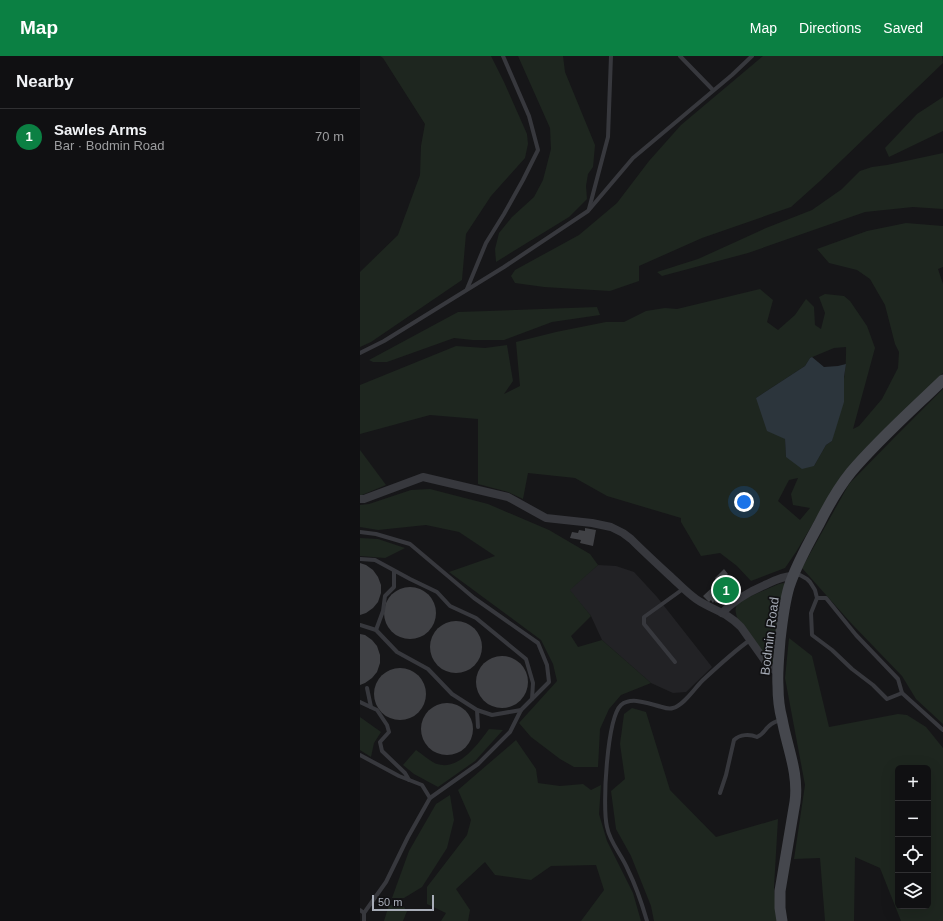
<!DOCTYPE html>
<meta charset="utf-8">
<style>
:root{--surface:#101012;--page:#1e1e20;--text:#f1f3f6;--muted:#9c9d9f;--line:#303032;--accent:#0b8043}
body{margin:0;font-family:Helvetica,sans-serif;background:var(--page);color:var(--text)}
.controls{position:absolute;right:12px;bottom:12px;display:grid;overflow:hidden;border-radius:6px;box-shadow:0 4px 16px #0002}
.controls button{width:36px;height:36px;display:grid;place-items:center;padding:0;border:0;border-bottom:1px solid var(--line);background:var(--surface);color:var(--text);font:20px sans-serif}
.scale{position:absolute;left:12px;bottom:10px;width:62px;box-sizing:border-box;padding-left:4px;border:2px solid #a8adb8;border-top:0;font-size:11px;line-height:14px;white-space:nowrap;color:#a8adb8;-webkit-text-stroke:3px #111113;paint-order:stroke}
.you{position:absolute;left:384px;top:446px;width:14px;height:14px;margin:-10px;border:3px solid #fff;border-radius:50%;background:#1a73e8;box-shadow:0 0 0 6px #1a73e833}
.badge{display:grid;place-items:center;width:26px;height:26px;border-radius:50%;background:var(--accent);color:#fff;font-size:13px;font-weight:700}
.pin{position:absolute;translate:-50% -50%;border:2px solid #fff;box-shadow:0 1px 4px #0006}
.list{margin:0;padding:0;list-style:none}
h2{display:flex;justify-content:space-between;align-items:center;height:52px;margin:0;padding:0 16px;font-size:17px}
h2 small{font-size:13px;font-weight:400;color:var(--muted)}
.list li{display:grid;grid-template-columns:26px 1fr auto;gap:12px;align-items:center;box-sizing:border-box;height:56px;padding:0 16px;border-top:1px solid var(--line)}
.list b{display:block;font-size:15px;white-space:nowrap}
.list p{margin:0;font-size:13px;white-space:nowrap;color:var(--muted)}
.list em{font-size:13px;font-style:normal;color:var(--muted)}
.icon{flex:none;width:22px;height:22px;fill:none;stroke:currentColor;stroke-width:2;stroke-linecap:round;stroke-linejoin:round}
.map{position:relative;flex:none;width:583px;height:865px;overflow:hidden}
header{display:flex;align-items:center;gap:24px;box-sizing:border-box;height:56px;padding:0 20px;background:var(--accent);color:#fff}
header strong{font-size:19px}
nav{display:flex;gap:22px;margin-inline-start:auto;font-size:14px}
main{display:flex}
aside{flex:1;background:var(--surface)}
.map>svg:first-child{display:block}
</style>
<header>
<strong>Map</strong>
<nav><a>Map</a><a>Directions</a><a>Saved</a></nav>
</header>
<main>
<aside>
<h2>Nearby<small></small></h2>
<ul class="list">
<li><span class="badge">1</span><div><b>Sawles Arms</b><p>Bar · Bodmin Road</p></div><em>70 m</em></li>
</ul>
</aside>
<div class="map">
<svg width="583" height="865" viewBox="0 0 583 865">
<rect width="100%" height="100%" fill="#161618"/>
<path fill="#222225" d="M238,509L256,510L274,516L297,541L352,611L326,636L313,637L291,627L242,584L231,560L209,534Z"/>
<g fill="#1e261f" fill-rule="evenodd">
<path d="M20,0H131L144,26L167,78L168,88L165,102L131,140L106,178L102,224L11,286L0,291V216L38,179L60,119L61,90L65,68L23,2Z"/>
<path d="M158,0H203L205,16L235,89L233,111L228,118L226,130L227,143L209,161L136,206L135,193L139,177L152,161L174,141L183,124L191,93L190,72Z"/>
<path d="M403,0H582L583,7L460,125L431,151L342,182L279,210V225L250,235L184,231L155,227L151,220L155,214L219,179L257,147L289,105L321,69Z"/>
<path d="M583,41V75L529,101L525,92L557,58Z"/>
<path d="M583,97V153L553,151L505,156L388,197L302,220L297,216L338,203L406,172L452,154L482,133L500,115L512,111L527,109Z"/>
<path d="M546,167L583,170V211L578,213L583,228V317L540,359L461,454L436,496L425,512L391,525L377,510L360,497L341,500L321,466V462L247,440L215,422L168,417L163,443L148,436L118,428V363L70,359L0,378V329L96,290L125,292L147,289L153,325L144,338L160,330L156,286L196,276L246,266H264L286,255L305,252L317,253L400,233L413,244L407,266L418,274L435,259L446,243L454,251L455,269L461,273L465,257L459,241L465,238L484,240L490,245L507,270L515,292L493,373L499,370L522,343L538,312L539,296L535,288L525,249L510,223L497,214L469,207L457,193L507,175ZM486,291C487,321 478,355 472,385L466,389L454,410L426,401L425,383L396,342L445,310L450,302L474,292ZM438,422L431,438L433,449L450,452L440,464L418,445L429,424Z"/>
<path d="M237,251L240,259L192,266L144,284H113L94,282L27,306H13L9,304L98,256Z"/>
<path d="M583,333V668L556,643L542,620L491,567L442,512L489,428L533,383Z"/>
<path d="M0,394L26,429L2,439H0Z"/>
<path d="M70,433L128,448L189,474L230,498L238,509L210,534L231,560L211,580L218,591L242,584L291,627L261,639L249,653L240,673L238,711H214L200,703L171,681L159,667L197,625L193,608L181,584L89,516L135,500L99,476L66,469L18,474L0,471V449L9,448L51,434Z"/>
<path d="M0,482L18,483L45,492L25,502L0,500Z"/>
<path d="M424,527L425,528L414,602L412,613C404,602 368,561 377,549C385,541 408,533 419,528Z"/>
<path d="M429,582L452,600L469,671L538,658L547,659L566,671L583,692V865H541L520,812L495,801L494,865H465L460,802L434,803L445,729L425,622ZM538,712H568V850H538Z"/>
<path d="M272,652L286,656L310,734L356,781L418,763L414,831L417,865H294L291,850L271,800L256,773L251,735L265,723L260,688L264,658Z"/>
<path d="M0,661L21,676L14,687L11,701L0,694Z"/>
<path d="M129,673L143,674L115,705L78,731L54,718L43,709L56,694C62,698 71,706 77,708C99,715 118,688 129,673Z"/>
<path d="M156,684L176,713L178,727L200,730L223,728L231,734L241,729L239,758L247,785L273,837L281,865H221L244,834L236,809L191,810L171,824L135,819L125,806L96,833L110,854L108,865H81L86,857L67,848V831L107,779L111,764L98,734Z"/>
<path d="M90,739L94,764L87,792L62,831L44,842H32L49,795L76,748Z"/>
<path d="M29,849L43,850L47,855L43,865H24Z"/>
</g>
<path fill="#2c353c" d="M452,301L464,311L478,310L486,308L484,321V346L472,385L466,389L454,410L442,413L426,401L425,383L407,375L396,342L445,310L450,302Z"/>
<g fill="#404145">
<path d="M225,472L236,474L233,490L220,487L221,484L210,482L212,476L218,477L219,474L225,475Z"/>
<path d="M0,507L6,509L13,514L18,521L21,529V537L18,546L13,552L6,557L0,559Z"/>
<path d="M364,513L368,518L364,522L367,526L369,524L375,530L356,547L354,545L353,547L351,544L349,546L343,540L358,526L355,522Z"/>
<circle cx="50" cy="557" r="26"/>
<circle cx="96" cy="591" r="26"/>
<path d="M0,578L5,579L12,584L17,590L20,599V607L17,616L12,622L5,627L0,629Z"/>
<circle cx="142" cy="626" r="26"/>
<circle cx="40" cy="638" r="26"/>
<circle cx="87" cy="673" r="26"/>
</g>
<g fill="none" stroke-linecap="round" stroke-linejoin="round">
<g stroke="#37383d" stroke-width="4">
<path d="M320,0L353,34"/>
<path d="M229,153L248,81L251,0"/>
<path d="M107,233L126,187L144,158L163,124L178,94L169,60L143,0"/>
<path d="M0,297L24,285L144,211L228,155L273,102L372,19L392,0"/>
<path d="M0,476L16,478L50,488L114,542L178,587L187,609L189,626L161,654L150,676L118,708L70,742L48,781L26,826L4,857"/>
<path d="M0,503L15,504L50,523L77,536L90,550L116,562L166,603L173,627L172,643"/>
<path d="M434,519H440L447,523L450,526L455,534L457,542L451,557L452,579L472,594L492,613L513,629L527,643L542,637"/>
<path d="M457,542H466L496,579L538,623L542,637L583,674"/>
<path d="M0,569L16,574L37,596L68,613L92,638L117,654L132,659L161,654"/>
<path d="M16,574L23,555L25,540L34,531V515"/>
<path d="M315,606L284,568V561L323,533"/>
<path d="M7,632L11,651"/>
<path d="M0,646L17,654L27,669L29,676L20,686L22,695L45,717L49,724"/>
<path d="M117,654L118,671"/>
<path d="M0,699L39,720L62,729L70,742"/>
<path d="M360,737L366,719L374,684C380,678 390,678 397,681C405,677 404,674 409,670C412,667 417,665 421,664"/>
<path d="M0,854L4,857V865"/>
<path d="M287,865C282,848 276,830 268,814C262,799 250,787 247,771C242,751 247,662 261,649C272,640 289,648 302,651C305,652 310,653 313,652C324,649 334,633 342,625C357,611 373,596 390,584"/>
</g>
<g stroke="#37383d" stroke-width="8">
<path d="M0,443H4L63,421L148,441L186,462L232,467L251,471L263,477L271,483C283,495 296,507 309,519C318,527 326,536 336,543C352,554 367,556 381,571L408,609L418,617"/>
<path d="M362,557C375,543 390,535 407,528C415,524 424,520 433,520"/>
</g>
<path stroke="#45474d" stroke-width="11" d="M422,865L420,852V835L435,746C439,717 427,691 422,663C419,652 418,641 418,630C417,615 419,599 420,584C422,566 424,548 429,531C436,509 448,488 459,468C468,450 478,432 491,416C519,383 552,354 583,324"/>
</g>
<g text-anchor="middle" stroke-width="3.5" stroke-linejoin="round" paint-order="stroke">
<g font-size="13" fill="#a8adb8" stroke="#111113">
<text transform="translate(409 580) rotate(-83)" y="5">Bodmin Road</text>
</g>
</g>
</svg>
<div class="controls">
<button>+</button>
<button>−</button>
<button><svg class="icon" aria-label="locate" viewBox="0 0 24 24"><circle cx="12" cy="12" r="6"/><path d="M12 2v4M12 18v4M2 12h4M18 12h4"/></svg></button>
<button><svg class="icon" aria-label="layers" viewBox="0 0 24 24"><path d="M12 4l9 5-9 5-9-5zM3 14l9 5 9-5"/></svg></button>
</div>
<div class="scale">50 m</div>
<div class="you"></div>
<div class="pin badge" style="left:366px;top:534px">1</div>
</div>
</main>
